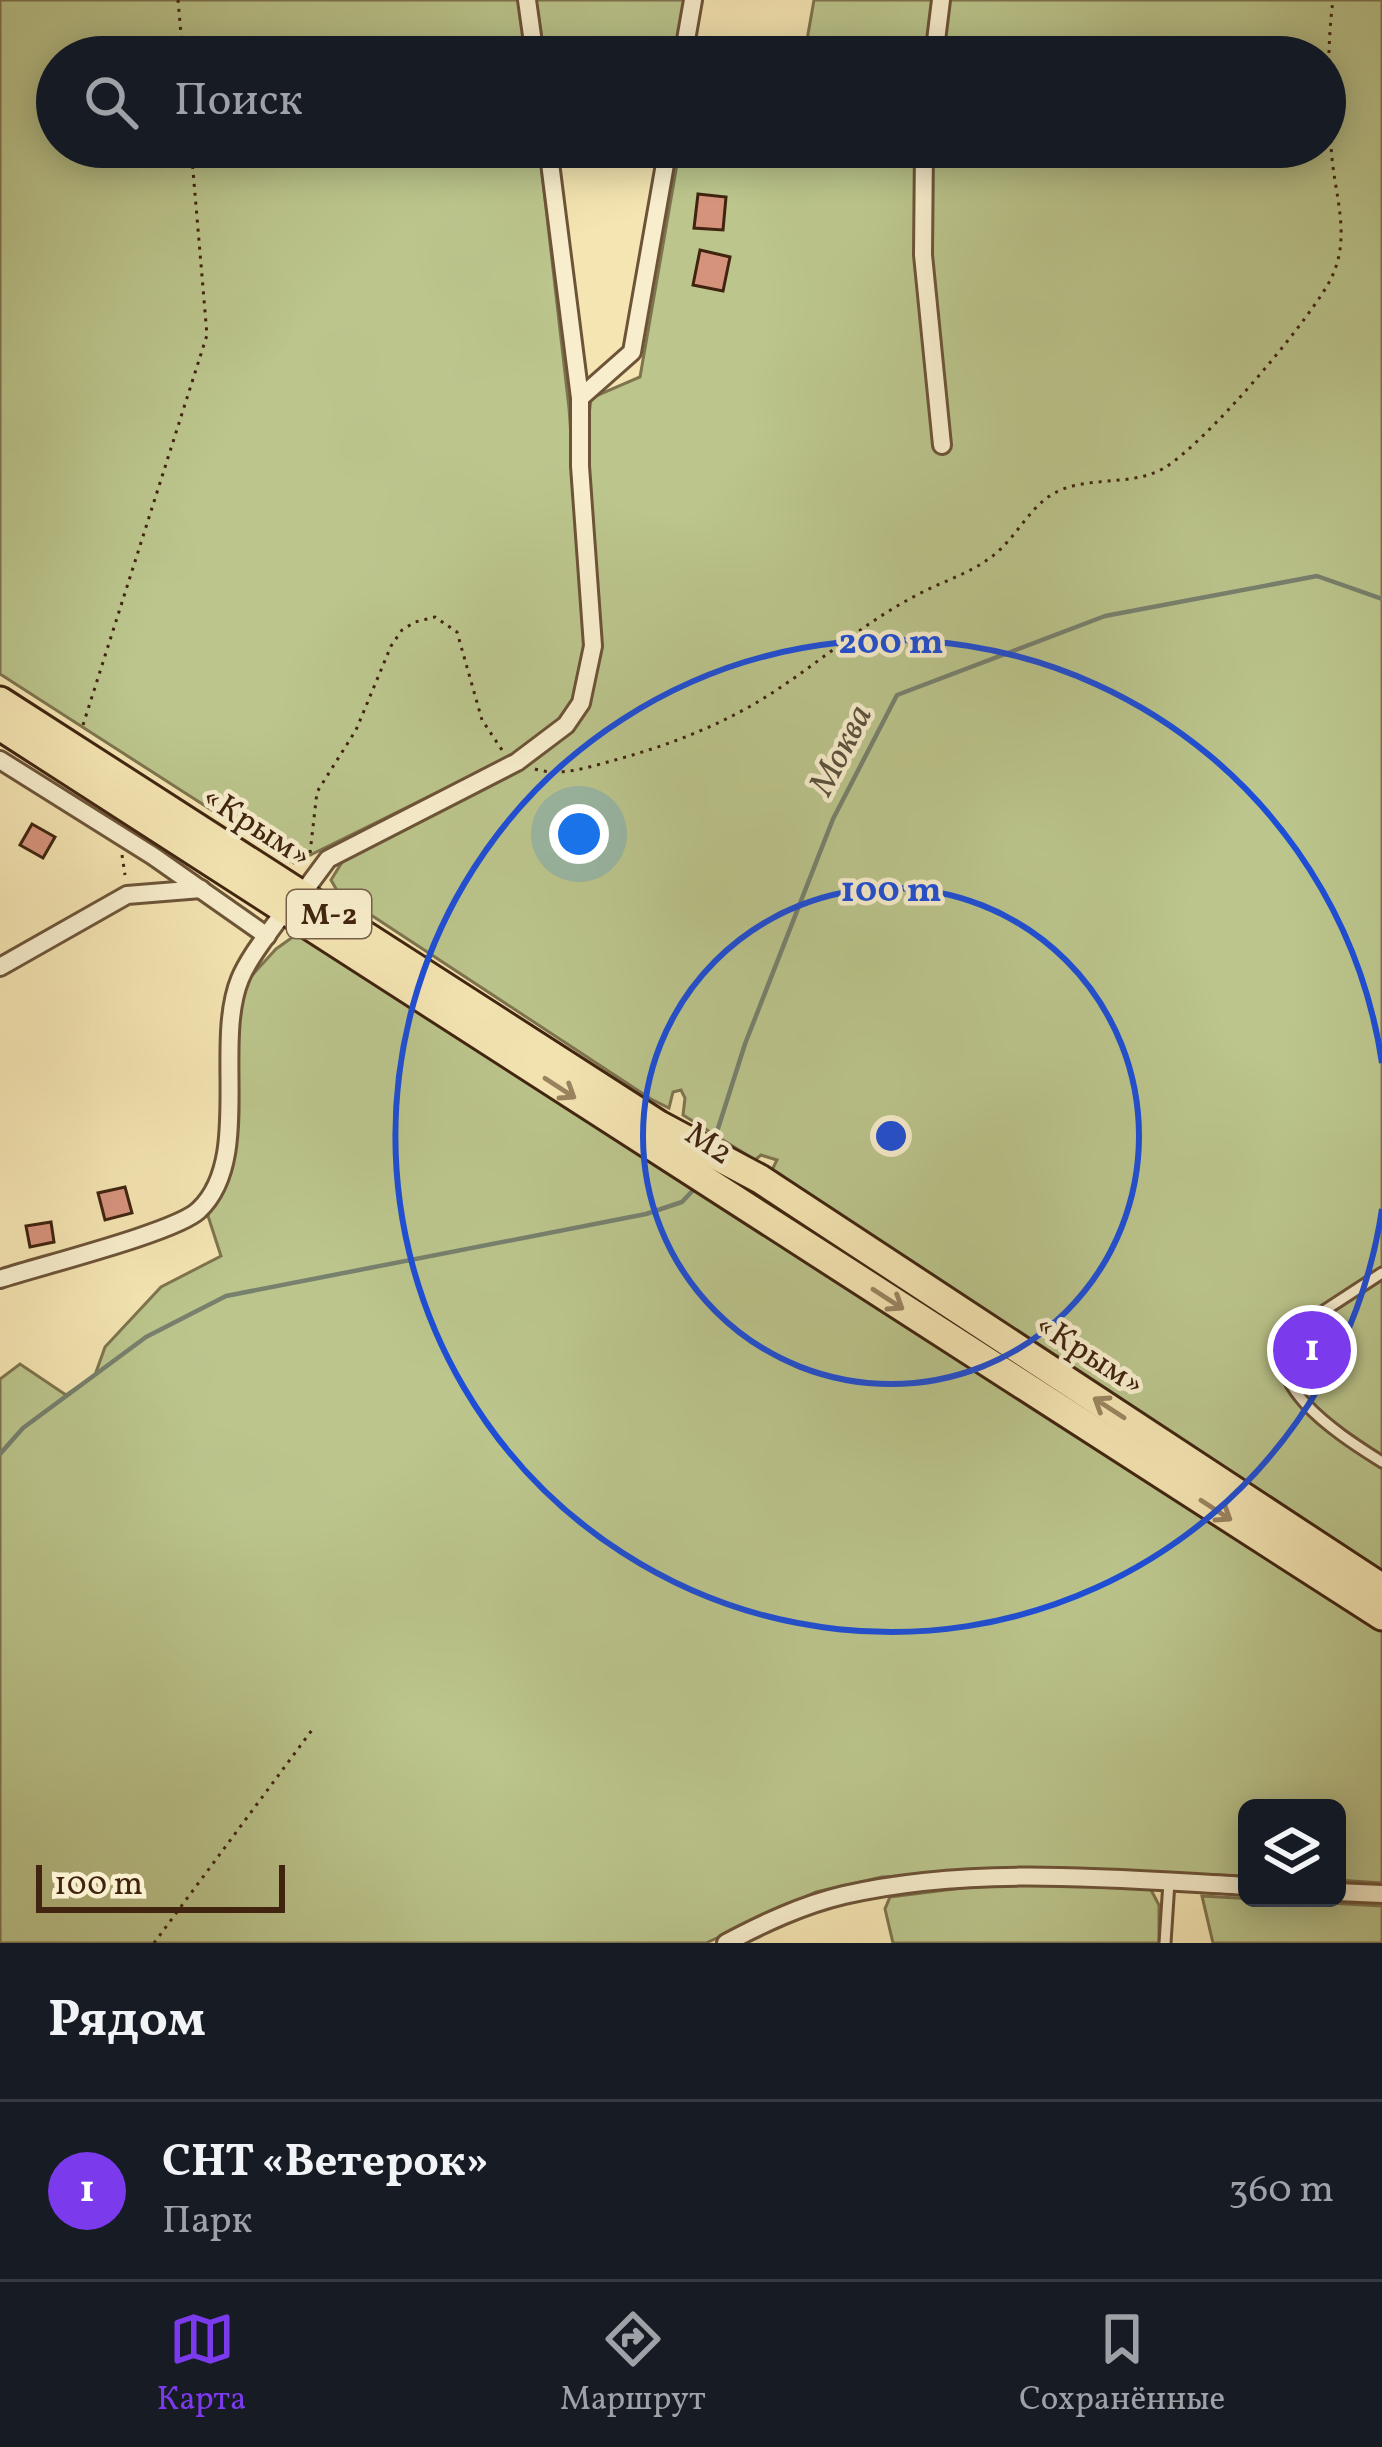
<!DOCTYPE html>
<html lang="ru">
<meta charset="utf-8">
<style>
:root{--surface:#171b24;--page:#242831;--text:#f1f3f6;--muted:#9ea1a6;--line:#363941;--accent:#7c3aed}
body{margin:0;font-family:Vollkorn,serif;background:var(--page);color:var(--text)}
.controls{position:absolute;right:36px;bottom:36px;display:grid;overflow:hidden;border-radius:18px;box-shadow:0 6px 30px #0003}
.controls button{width:108px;height:108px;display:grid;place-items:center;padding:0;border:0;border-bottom:3px solid var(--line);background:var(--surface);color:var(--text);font:60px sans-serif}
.scale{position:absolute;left:36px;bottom:30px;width:249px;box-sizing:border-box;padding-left:12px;border:6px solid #40240f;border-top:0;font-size:33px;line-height:42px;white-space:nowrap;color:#40240f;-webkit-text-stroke:9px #f8eecd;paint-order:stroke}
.you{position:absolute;left:579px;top:834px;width:42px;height:42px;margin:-30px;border:9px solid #fff;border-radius:50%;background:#1a73e8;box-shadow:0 0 0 18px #1a73e833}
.badge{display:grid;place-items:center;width:78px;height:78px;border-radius:50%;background:var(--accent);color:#fff;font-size:39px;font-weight:700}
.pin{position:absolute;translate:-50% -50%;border:6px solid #fff;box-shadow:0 3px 12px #0006}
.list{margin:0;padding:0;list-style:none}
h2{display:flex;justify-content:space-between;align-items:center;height:156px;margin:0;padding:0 48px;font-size:51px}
h2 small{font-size:39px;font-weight:400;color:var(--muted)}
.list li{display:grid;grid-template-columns:78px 1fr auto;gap:36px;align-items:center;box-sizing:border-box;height:180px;padding:0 48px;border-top:3px solid var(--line)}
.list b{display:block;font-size:45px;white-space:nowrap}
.list p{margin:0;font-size:39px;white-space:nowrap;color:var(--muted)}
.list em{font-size:39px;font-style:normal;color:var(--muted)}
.icon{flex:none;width:66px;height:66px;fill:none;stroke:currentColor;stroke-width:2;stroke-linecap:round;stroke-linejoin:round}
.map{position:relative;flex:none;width:1382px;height:1943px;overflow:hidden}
.search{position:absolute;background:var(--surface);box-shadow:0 6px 30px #0003;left:36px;right:36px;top:36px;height:132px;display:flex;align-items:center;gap:30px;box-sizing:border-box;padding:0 42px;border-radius:66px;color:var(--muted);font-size:45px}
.sheet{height:336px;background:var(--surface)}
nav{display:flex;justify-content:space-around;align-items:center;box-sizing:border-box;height:168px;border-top:3px solid var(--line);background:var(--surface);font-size:33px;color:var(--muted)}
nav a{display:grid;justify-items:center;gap:6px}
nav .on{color:var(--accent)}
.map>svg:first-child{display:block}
</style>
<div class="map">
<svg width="1382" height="1943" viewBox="0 0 1382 1943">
<rect width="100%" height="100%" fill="#f4e5b2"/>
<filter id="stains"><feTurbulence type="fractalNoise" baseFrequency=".00167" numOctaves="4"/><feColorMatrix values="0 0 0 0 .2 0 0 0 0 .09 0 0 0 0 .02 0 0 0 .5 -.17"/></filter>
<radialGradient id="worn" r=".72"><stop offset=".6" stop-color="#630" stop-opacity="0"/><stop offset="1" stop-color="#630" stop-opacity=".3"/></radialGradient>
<g fill="#bbc58c" stroke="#7e744e" stroke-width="3">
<path d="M0,0H519L527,57H57V147H539L569,408L586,646L578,692L561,718L507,758L294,863L0,674Z"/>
<path d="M531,0H686L676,57H539Z"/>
<path d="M814,0H937L930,57H804Z"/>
<path d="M945,0H1382V1570L771,1172L777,1160L761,1155L755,1160L683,1115L685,1098L681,1090L673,1092L669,1108L651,1099L339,894L331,880L344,859L418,821L586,709C604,656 595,604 591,550C587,499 584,449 591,398L640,377L680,147H1325V57H938Z"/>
<path d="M317,933L1382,1614V1883L1337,1880V1808H1247V1876L1013,1870L882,1877L816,1892L706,1943H0V1379L20,1364L66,1395L95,1375L105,1347L161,1287L221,1256L208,1216L225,1162L234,1019L245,983L276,949L297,934Z"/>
<path d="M1002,1883L1150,1888L1159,1905V1943H893L885,1909L890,1897Z"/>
<path d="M1202,1896L1382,1906V1943H1213Z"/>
</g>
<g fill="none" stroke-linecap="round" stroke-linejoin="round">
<g stroke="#77816e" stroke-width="4.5">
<path d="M714,1141L745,1044L833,819L897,695L1105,616L1317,576L1382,599"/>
<path d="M0,1454L23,1428L146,1337L226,1296L646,1214L682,1202L697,1186"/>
</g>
</g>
<g fill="#d6937c" stroke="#40240f" stroke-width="3">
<path d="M698,194L726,197L723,230L694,228Z"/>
<path d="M700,250L730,257L723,291L693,285Z"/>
<path d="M32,824L55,837L43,858L20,845Z"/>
<path d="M125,1187L132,1213L105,1220L98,1193Z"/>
<path d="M51,1222L54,1242L30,1247L26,1226Z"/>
</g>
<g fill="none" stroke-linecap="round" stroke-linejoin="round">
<defs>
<g id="service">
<path d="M1382,1273L1293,1331C1254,1383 1343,1437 1382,1462"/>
<path d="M1165,1943L1169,1882"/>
</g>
<g id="minor">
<path d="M527,0L535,57"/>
<path d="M683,57L693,0"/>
<path d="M934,57L941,0"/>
<path d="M924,147L923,255L942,445"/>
<path d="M580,398L632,352L668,147"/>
<path d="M0,760L153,856L267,936"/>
<path d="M302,894L328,859L517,762L566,725L581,703L593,646L580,466V398L548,147"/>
<path d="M0,967L127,895L201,889"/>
<path d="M0,1279C39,1266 177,1232 199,1210C253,1159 213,1045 240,979C250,955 270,932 285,910"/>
<path d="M1337,1892L1382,1894"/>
<path d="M726,1943C764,1923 802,1905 844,1895C973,1865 1116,1879 1247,1886"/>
</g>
<g id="trunk">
<path d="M0,701L659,1125L760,1179L1382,1588"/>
<path d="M0,726L1382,1616"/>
</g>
</defs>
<use href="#service" stroke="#6d5438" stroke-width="15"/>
<use href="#minor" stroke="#6d5438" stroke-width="22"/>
<use href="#trunk" stroke="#40240f" stroke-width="33"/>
<g stroke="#40240f" stroke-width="3" stroke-dasharray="3 6" stroke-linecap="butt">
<path d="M178,0L183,57"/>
<path d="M83,725L207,335L191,147"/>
<path d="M535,769C561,777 589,767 615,760C662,747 706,731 749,707C807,674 856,627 915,596C942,581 971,574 995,554C1016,537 1028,510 1051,495C1085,474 1130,488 1164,468C1207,442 1301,330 1327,286C1355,239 1333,195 1331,145C1328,98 1327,46 1333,0"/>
<path d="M310,853L317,792L356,730L391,646L402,630L415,622L435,617L457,632L482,720L502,750"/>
<path d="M122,855L125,875"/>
<path d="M154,1943L312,1730"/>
</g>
<use href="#service" stroke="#f8eecd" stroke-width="9"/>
<use href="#minor" stroke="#f8eecd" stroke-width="16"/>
<use href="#trunk" stroke="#f4e5b2" stroke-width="27"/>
</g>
<defs><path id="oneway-shaft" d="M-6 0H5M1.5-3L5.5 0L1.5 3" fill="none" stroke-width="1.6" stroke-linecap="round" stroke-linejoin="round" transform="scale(3)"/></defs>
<g stroke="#9a8460">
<use href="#oneway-shaft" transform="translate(560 1088) rotate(33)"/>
<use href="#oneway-shaft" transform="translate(888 1299) rotate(33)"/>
<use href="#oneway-shaft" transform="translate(1109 1408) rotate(-147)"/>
<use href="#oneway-shaft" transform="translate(1216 1510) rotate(33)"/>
</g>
<g fill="none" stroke="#1d4ed8" stroke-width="6">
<circle cx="891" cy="1136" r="248"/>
<path d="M1382 1209A496 496 0 1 1 1382 1063"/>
</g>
<g text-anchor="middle" stroke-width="9" stroke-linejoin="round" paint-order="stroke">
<rect fill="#f8eecd" stroke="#776148" stroke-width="3" x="287" y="890" width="84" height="48" rx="9"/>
<g font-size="30" font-weight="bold" fill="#40240f">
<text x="329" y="924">М-2</text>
</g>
<g font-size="33" fill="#40240f" stroke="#f8eecd">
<text transform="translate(258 825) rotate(33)" y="12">«Крым»</text>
<text transform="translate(710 1142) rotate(33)" y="12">М2</text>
<text transform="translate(1091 1353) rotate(33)" y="12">«Крым»</text>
</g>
<g font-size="36" font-style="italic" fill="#5c523e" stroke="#f8eecd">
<text transform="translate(839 749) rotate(-63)" y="13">Моква</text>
</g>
</g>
<circle cx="891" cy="1136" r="18" fill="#1d4ed8" stroke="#f8eecd" stroke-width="6"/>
<g font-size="36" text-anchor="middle" font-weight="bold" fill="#1d4ed8" stroke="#f8eecd" stroke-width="9" stroke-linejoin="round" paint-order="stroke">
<text x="891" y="653">200 m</text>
<text x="891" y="901">100 m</text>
</g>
<rect width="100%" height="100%" filter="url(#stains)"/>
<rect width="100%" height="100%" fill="url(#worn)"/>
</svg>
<div class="controls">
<button><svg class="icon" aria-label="layers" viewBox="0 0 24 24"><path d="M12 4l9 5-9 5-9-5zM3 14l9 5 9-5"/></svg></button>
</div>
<div class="scale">100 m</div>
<div class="you"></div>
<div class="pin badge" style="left:1312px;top:1350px">1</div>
<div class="search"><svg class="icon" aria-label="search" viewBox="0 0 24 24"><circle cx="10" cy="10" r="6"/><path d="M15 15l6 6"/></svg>Поиск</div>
</div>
<section class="sheet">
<h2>Рядом<small></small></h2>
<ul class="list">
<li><span class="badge">1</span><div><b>СНТ «Ветерок»</b><p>Парк</p></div><em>360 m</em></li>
</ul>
</section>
<nav>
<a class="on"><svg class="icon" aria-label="map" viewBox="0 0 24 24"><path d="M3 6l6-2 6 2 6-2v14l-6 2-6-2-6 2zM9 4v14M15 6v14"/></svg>Карта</a>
<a><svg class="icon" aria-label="directions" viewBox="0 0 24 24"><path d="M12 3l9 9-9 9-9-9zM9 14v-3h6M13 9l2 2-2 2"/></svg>Маршрут</a>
<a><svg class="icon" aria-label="saved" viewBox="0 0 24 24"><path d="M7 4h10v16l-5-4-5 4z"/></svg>Сохранённые</a>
</nav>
